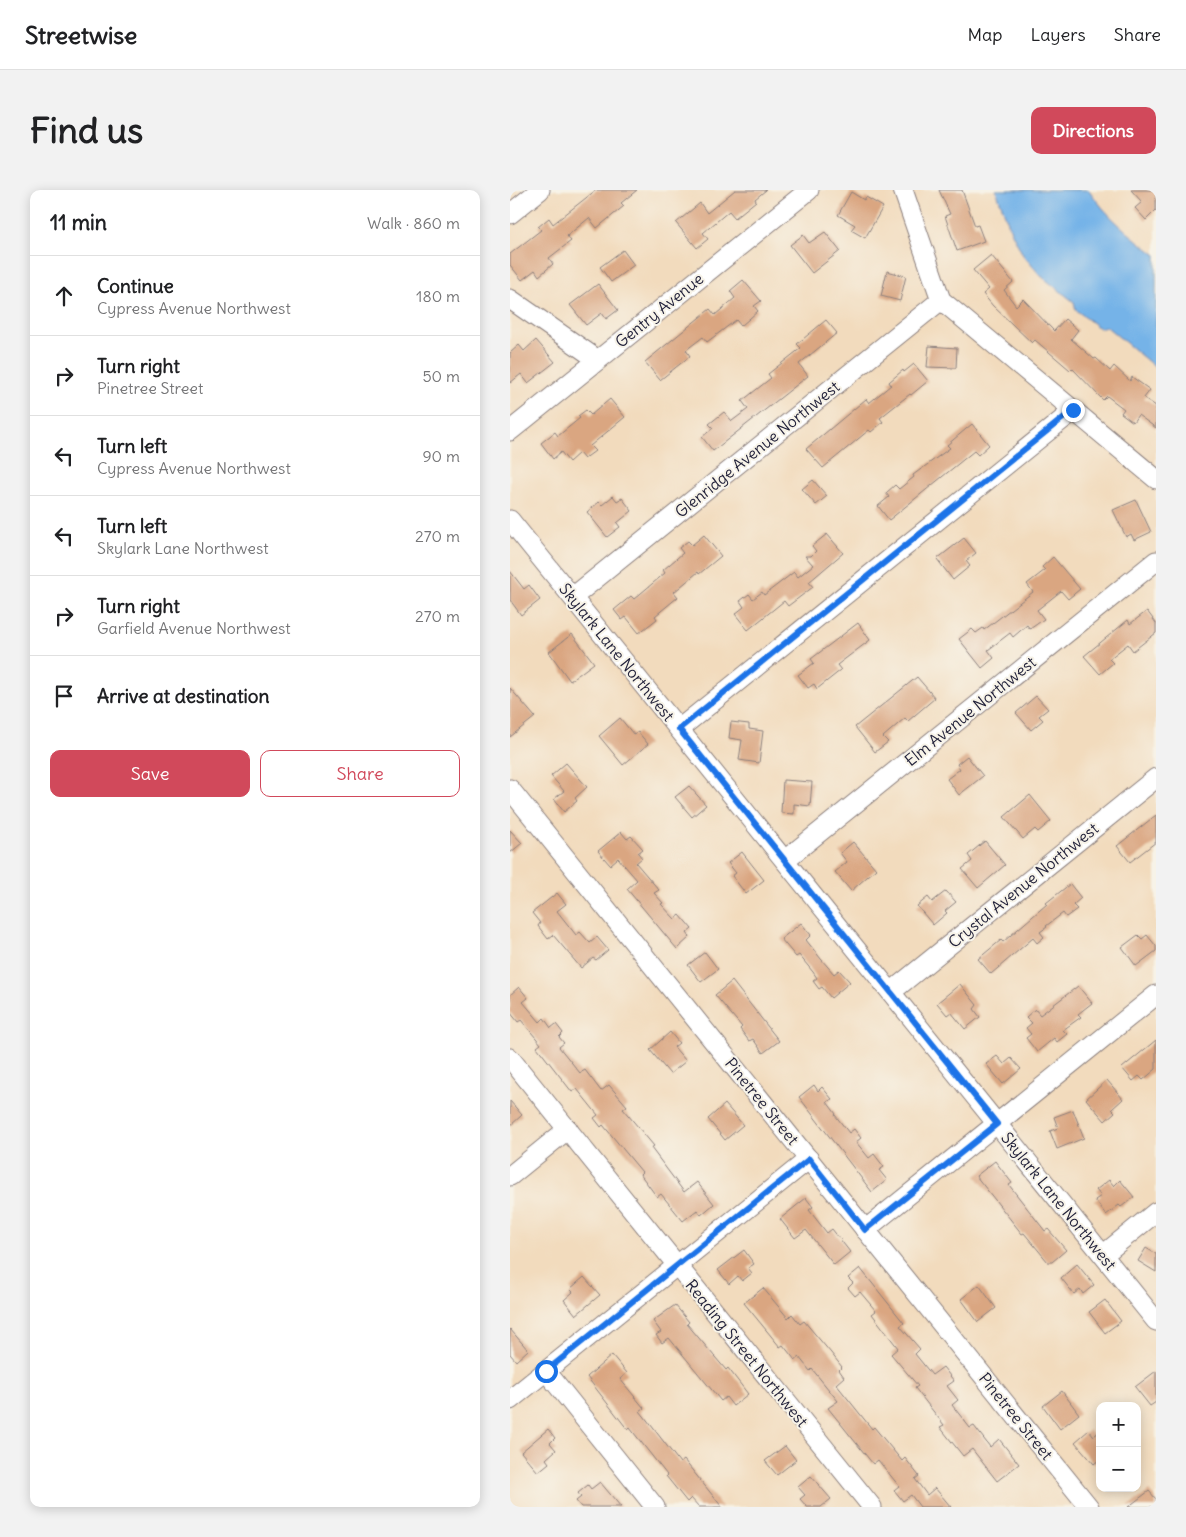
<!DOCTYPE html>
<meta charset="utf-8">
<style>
:root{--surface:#fff;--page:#f2f2f2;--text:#202124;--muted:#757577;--line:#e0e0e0;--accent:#d1495b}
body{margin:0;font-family:Delius,sans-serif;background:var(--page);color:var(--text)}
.controls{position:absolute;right:15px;bottom:15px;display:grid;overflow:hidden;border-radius:10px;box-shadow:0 2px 12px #0003}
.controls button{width:45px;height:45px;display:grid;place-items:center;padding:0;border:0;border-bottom:1px solid var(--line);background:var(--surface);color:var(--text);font:25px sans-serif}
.stop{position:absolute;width:15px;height:15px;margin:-11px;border:4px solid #1a73e8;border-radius:50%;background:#fff}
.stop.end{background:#1a73e8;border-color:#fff;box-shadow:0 1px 5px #0008}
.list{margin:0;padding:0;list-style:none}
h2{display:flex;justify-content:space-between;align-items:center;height:65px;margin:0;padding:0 20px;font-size:21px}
h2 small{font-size:16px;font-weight:400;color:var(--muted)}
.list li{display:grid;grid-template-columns:32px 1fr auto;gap:15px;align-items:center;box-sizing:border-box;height:80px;padding:0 20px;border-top:1px solid var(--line)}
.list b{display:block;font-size:19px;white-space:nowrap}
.list p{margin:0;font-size:16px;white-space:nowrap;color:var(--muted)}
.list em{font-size:16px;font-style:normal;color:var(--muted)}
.actions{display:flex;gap:10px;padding:15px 20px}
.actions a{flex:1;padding:11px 0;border:1px solid var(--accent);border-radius:10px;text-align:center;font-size:18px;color:var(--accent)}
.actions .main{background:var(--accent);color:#fff}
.icon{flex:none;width:28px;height:28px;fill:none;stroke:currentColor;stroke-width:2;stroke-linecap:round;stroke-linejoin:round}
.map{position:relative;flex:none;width:646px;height:1317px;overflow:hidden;border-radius:10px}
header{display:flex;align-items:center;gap:30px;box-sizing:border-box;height:70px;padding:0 25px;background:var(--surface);border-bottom:1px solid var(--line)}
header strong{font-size:24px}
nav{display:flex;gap:28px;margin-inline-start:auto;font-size:18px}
.intro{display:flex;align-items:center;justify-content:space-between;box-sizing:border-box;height:120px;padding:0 30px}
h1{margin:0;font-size:35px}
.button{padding:12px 22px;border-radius:10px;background:var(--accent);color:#fff;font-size:18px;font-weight:700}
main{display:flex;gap:30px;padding:0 30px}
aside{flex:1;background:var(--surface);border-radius:10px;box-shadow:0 2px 12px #0003}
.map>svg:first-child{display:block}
</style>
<header>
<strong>Streetwise</strong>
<nav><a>Map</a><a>Layers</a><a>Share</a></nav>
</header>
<div class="intro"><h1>Find us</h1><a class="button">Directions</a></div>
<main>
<aside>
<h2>11 min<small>Walk · 860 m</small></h2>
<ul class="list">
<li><svg class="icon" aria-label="ahead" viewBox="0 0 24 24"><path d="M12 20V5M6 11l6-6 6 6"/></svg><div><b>Continue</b><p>Cypress Avenue Northwest</p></div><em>180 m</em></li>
<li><svg class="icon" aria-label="right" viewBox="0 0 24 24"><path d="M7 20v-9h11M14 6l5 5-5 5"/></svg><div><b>Turn right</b><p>Pinetree Street</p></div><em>50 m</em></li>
<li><svg class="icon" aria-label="left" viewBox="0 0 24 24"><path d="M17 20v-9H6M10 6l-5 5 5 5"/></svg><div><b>Turn left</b><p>Cypress Avenue Northwest</p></div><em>90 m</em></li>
<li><svg class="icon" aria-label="left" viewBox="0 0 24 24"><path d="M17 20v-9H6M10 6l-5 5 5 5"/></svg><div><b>Turn left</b><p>Skylark Lane Northwest</p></div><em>270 m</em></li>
<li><svg class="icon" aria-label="right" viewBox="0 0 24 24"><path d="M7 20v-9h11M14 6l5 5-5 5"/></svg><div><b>Turn right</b><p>Garfield Avenue Northwest</p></div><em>270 m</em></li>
<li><svg class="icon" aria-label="arrive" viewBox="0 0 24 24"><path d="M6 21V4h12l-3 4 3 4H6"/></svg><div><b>Arrive at destination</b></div></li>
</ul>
<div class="actions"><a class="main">Save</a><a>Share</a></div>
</aside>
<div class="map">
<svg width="646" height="1317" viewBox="0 0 646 1317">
<rect width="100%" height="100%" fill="#f7f3e8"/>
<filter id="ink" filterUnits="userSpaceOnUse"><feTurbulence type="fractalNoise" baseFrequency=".02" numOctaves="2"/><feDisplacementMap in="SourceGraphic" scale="10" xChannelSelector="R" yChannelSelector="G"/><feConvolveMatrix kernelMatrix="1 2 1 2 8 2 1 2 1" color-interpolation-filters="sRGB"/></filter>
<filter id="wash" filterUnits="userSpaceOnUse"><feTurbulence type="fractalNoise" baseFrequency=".0096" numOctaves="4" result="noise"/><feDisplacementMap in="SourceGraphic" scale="20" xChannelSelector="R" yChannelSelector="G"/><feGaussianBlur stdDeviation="1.12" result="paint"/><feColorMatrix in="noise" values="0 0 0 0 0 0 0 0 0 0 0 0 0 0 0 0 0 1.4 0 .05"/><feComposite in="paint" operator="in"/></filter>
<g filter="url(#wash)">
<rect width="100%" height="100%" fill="#f2dbbd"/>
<path fill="#75b3e8" stroke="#4c6a92" d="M486,0H579C597,27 620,45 646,65V178L597,137L589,138L566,120L564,112L531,86L513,65L501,41Z"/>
<g id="blocks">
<g fill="#daa681">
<path d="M86,0H127L111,13L114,16L87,38L79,28L57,46L61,51L39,68L43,74L29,86L25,80L12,90L0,75V64L31,40L28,37L39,28L43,34Z"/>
<path d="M225,0H256L245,9L246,11L225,28L219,21L193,43L198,49L187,58L166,33L190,13L197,23Z"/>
<path d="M429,0H452L465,36L468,35L474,51L447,61L435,26L440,24Z"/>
<path d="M621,0H646V20L636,30L625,18L632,12Z"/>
<path d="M341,2L354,10L356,7L373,17L355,48L341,40L345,35L328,25Z"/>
<path d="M315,42L330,61L302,83L280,55L293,45L299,53Z"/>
<path d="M113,60L124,75L101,92L90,77Z"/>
<path d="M481,65L503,92L494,100L506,116L513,109L544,141L555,129L568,140L561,149L584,169L586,168L600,181L604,176L620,191L622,187L640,200L634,208L646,216V238L628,225L623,232L611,223L614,219L597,206L593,210L562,178L560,180L525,150L522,153L483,116L473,104L479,99L463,80Z"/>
<path d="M377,81L396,86L390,111L371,106Z"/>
<path d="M233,90L251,111L244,116L248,121L231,136L226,130L197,152L193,147L176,160L180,166L150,190L135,172L200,119L205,125L225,108L220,101Z"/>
<path d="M88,94L108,120L96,129L92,123L76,135L60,115Z"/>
<path d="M316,130L327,143L289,174L298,186L203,261L192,247L203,238L199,234L214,222L222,231L238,219L232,211L261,188L258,184L291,158L287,154Z"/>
<path d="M26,150L45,172L18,193L11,184L0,193V163L9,155L14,161Z"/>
<path d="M419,156L447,158L446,178L417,177Z"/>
<path d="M404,174L418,191L401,205L400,204L370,228L373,232L361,242L359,240L313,278L296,259L356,209L359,213L381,195L379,192L393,180L394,182Z"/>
<path d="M100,209L115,227L80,256L85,261L74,269L69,263L59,272L51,262L43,269L31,253L45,242L48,246L70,228L68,226L76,220L81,225Z"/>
<path d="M462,234L479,255L468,265L464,261L379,330L368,316L379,307L376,303L385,295L389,299L404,287L403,285L440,258L437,255Z"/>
<path d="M303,290L317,306L306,315L292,299Z"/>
<path d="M103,306L107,311L112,308L122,321L107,333L110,337L97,347L77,322L89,312L92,315Z"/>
<path d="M626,310L641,342L624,350L621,344L616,347L603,320Z"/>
<path d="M317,344L333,363L299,392L303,397L278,416L274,411L238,440L225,424L234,417L230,411L239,404L243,409L252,402L254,405L284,382L288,387L303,375L295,366H301L306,361L302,356Z"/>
<path d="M194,345L211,366L189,384L188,382L164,402L168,407L145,426L147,429L129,443L116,427L112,430L104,420L121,406L124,409L155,383L153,380L173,363L169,358L178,351L182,355Z"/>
<path d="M454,348L466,363L456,371L460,376L443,390L427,369Z"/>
<path d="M543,367L570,399L558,409L551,401L527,420L534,429L520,439L517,435L503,447L500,443L478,460L484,468L472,478L449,449L462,439L466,443L473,438L474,440L523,402L517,394L535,380L532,377Z"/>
<path d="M0,381L14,399L19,395L30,410L11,425L0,410Z"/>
<path d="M637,421L646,433V443L623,461L618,454L599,469L603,473L590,484L574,466L618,430L620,434Z"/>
<path d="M348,433L360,450L327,475L331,480L307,499L304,494L298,498L288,485L304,473L301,469Z"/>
<path d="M62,444L84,473L60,491L39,462Z"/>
<path d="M407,487L425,508L398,531L395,528L373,547L378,552L365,562L345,537Z"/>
<path d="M0,498L25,527L0,547Z"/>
<path d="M526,506L538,519L529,526L533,530L521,540L506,523Z"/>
<path d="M110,528L124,545L128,542L138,554L113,575L89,546Z"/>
<path d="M221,532L239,534V539L253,541L249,573L229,570L232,550L219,548Z"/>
<path d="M457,566L473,586L449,605L437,589L450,579L447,574Z"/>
<path d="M56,573L77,597L65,608L67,611L54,622L44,609L54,601L41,586Z"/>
<path d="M273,590L302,592L300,616L284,614V624L271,623Z"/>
<path d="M179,596L196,615L182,627L165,607Z"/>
<path d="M520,605L541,631L528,642L525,639L513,649L494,627Z"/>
<path d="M646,625V652L620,672L607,656Z"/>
<path d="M0,640L12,653L0,663Z"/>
<path d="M111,642L117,649L121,646L133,659L128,663L132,668L126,673L149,700L144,703L153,713L151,714L165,729L170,725L182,739L177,743L180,747L167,759L117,699L127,690L108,668L100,675L88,661Z"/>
<path d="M475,651L495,675L468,698L452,679L462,671L458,665Z"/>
<path d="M343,652L366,679L341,701L325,682L337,672L330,663Z"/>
<path d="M232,662L254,690L236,704L222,686L226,683L218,673Z"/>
<path d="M560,694L571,708L563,715L567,719L556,727L553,723L536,736L537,737L530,742L534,747L527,753L523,748L481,784L468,769L491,750L493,752L537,714L536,713Z"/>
<path d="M436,701L446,712L435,721L437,723L423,735L407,716L418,707L422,712Z"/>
<path d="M47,703L56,714L47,721L66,745L70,742L80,753L87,747L98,760L86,770L83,768L71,778L43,745L38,749L28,736L30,733L22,723Z"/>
<path d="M291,733L301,745L296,750L311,769L324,784L329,780L340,792L321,808L312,797L309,799L303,791L307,788L303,782L289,765L286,767L271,749Z"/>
<path d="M628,745L632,749L637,745L646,756V761L626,776L612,757Z"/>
<path d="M195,762L208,779L191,792L178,775Z"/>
<path d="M222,791L269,851L253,863L243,849L239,851L230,839L232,837L205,805Z"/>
<path d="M450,794L467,815L464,819L470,827L455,839L441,822L437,825L427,813Z"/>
<path d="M568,796L582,813L568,824L571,827L553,840L557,844L547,852L544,848L527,862L516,848L521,844L516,838L522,833L516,827L525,819L530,825Z"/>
<path d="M9,797L18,808L13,812L30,832L34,828L41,838L46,834L53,843L49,847L54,853L49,857L70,883L75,880L91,901L99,895L117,916L113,919L144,956L141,958L174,1002L187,992L204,1014L191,1025L187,1020L173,1031L151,1004L147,1007L130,984L132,982L93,935L91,937L84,928L88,925L67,899L62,902L27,857L31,854L11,830L8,832L0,822V805Z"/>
<path d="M160,842L169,853L164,857L176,871L160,884L140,860Z"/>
<path d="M646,850V879L633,890L629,886L623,891L612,878Z"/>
<path d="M487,866L494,874L501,868L511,879L493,894L476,874Z"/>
<path d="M597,890L613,909L602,919L605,922L595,931L576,909Z"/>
<path d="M304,895L308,901L312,897L322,909L317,912L326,924L325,925L339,943L344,939L351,948L346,952L359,968L364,964L374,977L369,980L377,990L362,1002L289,907Z"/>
<path d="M0,911L12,925L0,936Z"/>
<path d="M215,914L233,935L215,950L198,929Z"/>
<path d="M563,920L574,948L547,959L540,941L548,938L544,927Z"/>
<path d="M485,971L502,993L499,995L535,1041L538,1039L556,1060L542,1072H538L514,1043L512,1044L466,986Z"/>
<path d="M599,990L604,996L610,990L624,1007L611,1017L609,1015L596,1025L585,1010L591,1006L586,1000Z"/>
<path d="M296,1008L303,1017L299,1020L317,1043L322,1039L340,1062L324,1075L296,1040L285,1048L270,1029Z"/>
<path d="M636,1058L646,1064V1082L628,1071Z"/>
<path d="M234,1060L244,1074L238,1078L242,1083L232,1091L228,1086L219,1094L208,1080Z"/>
<path d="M567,1074L584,1095L573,1104L570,1099L564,1104L551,1088Z"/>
<path d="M350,1078L394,1133L390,1136L410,1159L405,1164L422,1185L433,1177L444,1191L437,1196L448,1210L442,1215L460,1238L464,1236L480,1257L489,1249L509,1274L487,1291L462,1259L453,1266L430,1237L434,1235L405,1198L408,1196L381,1164L388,1158L362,1124L366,1121L350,1102L345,1106L338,1098L343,1093L338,1088Z"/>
<path d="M74,1087L90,1105L66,1125L54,1110L63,1102L60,1099Z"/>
<path d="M469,1095L486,1118L468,1132L451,1109Z"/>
<path d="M253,1098L278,1128L282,1124L290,1134L294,1131L321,1163L332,1177L329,1180L334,1187L326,1194L362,1239L364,1237L392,1271L395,1268L409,1286L405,1289L417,1305L425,1298L441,1317H410L401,1305L393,1311L384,1300L389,1296L368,1270L363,1274L318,1218L328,1211L302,1179L300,1181L289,1167L285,1170L273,1155L270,1157L234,1113Z"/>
<path d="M595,1110L611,1131L595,1143L579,1122Z"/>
<path d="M165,1115L179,1132L177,1134L216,1180L218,1178L238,1204L223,1216L216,1207L211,1211L159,1148L152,1153L146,1145L151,1142L143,1131Z"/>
<path d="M0,1139L18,1160L6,1171L0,1164Z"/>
<path d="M102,1165L117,1183L110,1189L134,1218L130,1221L134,1226L170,1273L174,1270L212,1317H189L181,1308L177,1312L156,1286L157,1285L120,1238L118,1240L77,1187Z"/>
<path d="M646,1181V1212L640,1216L625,1197Z"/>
<path d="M552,1201L569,1224L550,1239L533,1216Z"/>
<path d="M38,1239L45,1248L40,1253L46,1260L36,1269L39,1273L28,1282L11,1262Z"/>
<path d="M579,1240L584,1246L590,1241V1269L584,1274L565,1252Z"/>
<path d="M275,1256L286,1270L267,1285L255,1271Z"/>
<path d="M301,1286L321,1309L311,1317H297L290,1309L295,1305L288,1297Z"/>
<path d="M90,1292L111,1317H71L66,1311L71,1307L68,1303L78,1295L81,1299Z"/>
<path d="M639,1301L646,1309V1317H618Z"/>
</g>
</g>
</g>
<g filter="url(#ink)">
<use href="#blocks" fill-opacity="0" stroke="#8a7e7c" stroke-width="1"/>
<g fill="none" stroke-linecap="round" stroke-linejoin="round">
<defs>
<g id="minor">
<path d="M393,0L431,110L646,289"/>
<path d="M0,24L30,0"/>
<path d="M0,109L88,170"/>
<path d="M0,241L299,0"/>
<path d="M0,330L646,1131"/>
<path d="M63,407L431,110"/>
<path d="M169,539L563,221"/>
<path d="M0,599L579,1317"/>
<path d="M275,670L646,371"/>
<path d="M381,802L646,588"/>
<path d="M0,868L362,1317"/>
<path d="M0,986L58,939"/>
<path d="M355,1040L646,805"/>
<path d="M593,1065L646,1022"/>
<path d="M36,1181L145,1317"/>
<path d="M0,1210L299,969"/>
</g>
</defs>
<use href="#minor" stroke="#8a7e7c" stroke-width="21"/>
<use href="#minor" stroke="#fff" stroke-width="19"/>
</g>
</g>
<g fill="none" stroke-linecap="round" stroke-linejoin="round" filter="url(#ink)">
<path stroke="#1a73e8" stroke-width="6" d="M36,1181L299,969L355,1040L487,934L169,539L563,220"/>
</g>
<g text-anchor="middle" stroke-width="4" stroke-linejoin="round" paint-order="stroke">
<g font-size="16" fill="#22223b" stroke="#f7f3e8">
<text transform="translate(149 120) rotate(-39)" y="6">Gentry Avenue</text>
<text transform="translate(247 259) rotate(-39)" y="6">Glenridge Avenue Northwest</text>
<text transform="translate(107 462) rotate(51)" y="6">Skylark Lane Northwest</text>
<text transform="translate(460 521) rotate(-39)" y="6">Elm Avenue Northwest</text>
<text transform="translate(513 695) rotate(-39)" y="6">Crystal Avenue Northwest</text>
<text transform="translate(252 911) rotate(51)" y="6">Pinetree Street</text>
<text transform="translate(549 1011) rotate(51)" y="6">Skylark Lane Northwest</text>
<text transform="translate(237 1163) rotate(51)" y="6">Reading Street Northwest</text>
<text transform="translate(506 1226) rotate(51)" y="6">Pinetree Street</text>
</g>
</g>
</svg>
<div class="controls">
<button>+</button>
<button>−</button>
</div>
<div class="stop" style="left:36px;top:1181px"></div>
<div class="stop end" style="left:563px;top:220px"></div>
</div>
</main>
